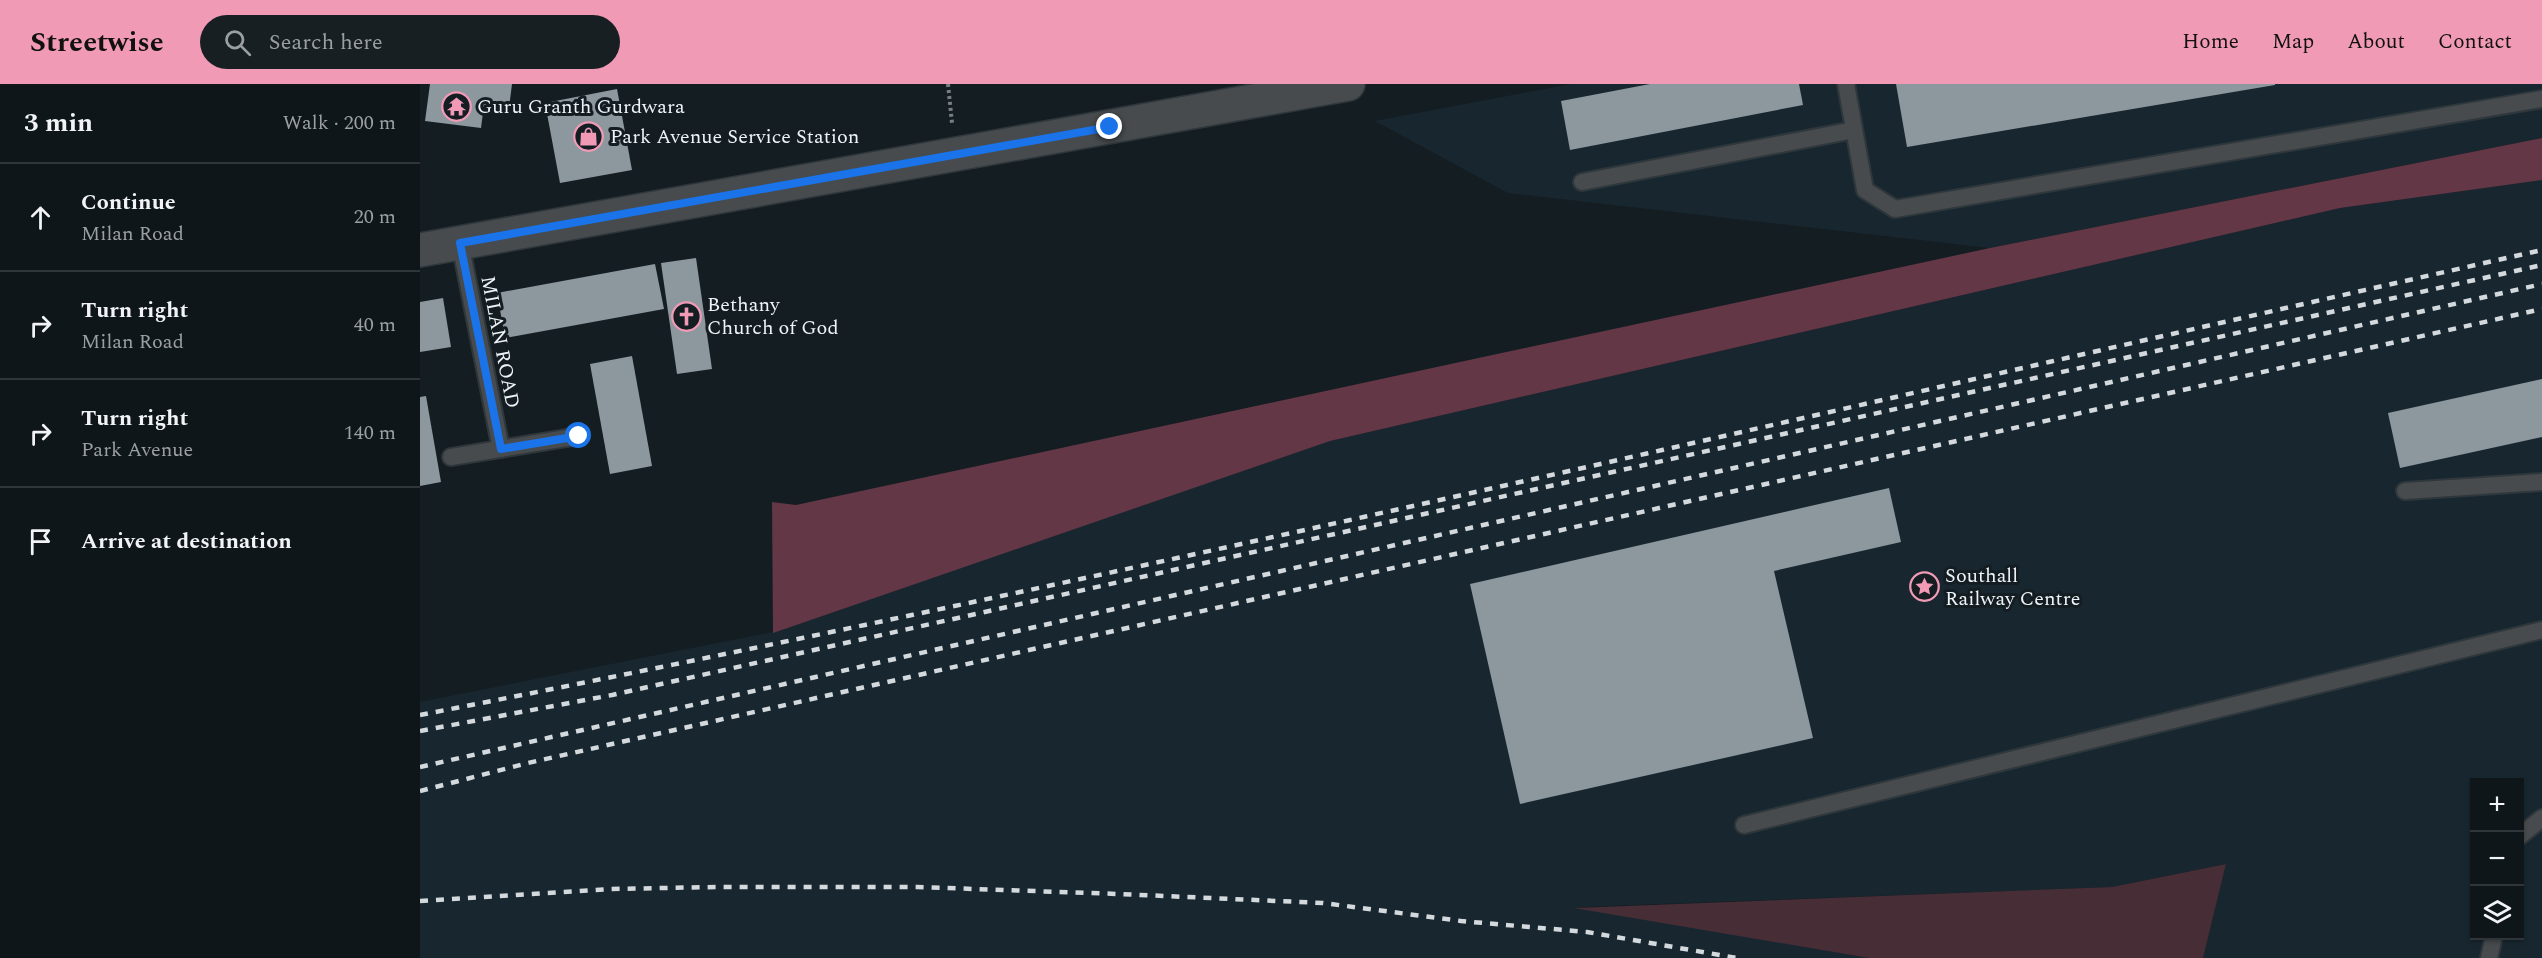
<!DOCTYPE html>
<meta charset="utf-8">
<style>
:root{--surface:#0f161a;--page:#181f23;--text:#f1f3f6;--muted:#9b9fa2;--line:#2f3539;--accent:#f09ab6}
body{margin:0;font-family:Spectral,serif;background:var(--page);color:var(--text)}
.controls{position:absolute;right:18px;bottom:18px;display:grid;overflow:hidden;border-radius:0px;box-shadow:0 2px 4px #0004}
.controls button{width:54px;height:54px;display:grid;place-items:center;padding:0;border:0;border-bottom:2px solid var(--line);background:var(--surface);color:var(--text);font:30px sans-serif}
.stop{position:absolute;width:18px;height:18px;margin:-14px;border:4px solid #1a73e8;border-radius:50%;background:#fff}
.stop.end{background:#1a73e8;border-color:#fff;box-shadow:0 2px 6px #0008}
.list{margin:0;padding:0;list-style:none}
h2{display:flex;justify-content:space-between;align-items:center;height:78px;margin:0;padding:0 24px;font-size:26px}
h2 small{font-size:20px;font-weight:400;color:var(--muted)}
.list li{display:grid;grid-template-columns:39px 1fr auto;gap:18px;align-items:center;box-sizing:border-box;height:108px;padding:0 24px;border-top:2px solid var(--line)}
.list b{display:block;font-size:22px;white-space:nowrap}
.list p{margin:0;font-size:20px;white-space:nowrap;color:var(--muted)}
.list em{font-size:20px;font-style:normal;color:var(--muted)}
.icon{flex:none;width:33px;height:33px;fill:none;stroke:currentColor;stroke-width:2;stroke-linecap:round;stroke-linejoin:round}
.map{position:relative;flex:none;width:2122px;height:874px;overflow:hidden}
header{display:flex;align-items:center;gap:36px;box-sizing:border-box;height:84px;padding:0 30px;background:var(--accent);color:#111}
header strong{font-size:28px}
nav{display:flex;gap:33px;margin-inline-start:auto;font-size:21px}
.search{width:420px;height:54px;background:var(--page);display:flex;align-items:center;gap:15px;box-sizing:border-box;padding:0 21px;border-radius:33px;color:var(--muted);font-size:22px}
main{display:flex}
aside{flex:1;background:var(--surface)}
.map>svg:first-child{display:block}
</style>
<header>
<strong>Streetwise</strong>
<div class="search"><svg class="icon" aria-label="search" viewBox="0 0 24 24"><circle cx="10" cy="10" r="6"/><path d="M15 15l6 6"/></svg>Search here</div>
<nav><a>Home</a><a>Map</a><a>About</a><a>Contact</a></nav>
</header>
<main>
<aside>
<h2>3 min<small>Walk · 200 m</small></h2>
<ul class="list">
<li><svg class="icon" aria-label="ahead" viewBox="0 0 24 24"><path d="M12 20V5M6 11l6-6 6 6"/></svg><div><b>Continue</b><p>Milan Road</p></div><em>20 m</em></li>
<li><svg class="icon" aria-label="right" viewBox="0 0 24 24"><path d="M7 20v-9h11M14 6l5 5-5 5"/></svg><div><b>Turn right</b><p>Milan Road</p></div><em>40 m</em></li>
<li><svg class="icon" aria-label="right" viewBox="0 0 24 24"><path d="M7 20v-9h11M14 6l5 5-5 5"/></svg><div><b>Turn right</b><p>Park Avenue</p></div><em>140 m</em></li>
<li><svg class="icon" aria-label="arrive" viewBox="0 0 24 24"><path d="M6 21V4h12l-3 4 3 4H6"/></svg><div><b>Arrive at destination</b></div></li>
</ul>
</aside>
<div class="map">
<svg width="2122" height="874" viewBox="0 0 2122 874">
<rect width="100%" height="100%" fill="#141d22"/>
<g fill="#18272f" fill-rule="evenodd">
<path d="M1151,0H2122V54L1570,164L1088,109L955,37Z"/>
<path d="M2122,96V874H1783L1806,780L1692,803L1159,823L1449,874H0V618L353,548L910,357L1920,124ZM2054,698H2100V852H2054Z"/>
</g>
<path fill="#472d35" d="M1806,780L1783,874H1449L1154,824L1692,803Z"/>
<path fill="#643747" d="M2122,54V96L1920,124L910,357L353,549L352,418L376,421L1570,164Z"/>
<g fill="#8c979e">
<path d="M10,0H92L89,24L64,21L61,44L5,37Z"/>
<path d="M1230,0H1379L1383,21L1150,66L1141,17Z"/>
<path d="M1476,0H1855V1L1487,63Z"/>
<path d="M197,5L212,86L140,99L125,19Z"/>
<path d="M276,174L292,285L257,290L241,179Z"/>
<path d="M235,180L244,225L85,254L77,209Z"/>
<path d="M23,214L31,263L0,268V218Z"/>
<path d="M212,272L232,382L190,390L170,280Z"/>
<path d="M2122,295V353L1980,384L1968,329Z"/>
<path d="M6,312L21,398L0,402V313Z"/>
<path d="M1469,404L1481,458L1354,487L1393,654L1100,720L1050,500Z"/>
</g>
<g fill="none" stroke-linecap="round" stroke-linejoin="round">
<defs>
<g id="service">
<path d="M1426,0L1445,106L1475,125L2122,15"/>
<path d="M1162,98L1434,46"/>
<path d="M40,159L81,365"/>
<path d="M31,373L159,352"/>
<path d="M1985,407L2122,398"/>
<path d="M1324,741L2122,546"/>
<path d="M2100,752L2122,734"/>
<path d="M2069,874L2074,852"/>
</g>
<path id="tertiary" d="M0,166L928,0"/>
</defs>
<use href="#service" stroke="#2e373c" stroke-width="20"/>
<use href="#tertiary" stroke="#2e373c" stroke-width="36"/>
<path stroke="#787f84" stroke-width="4" stroke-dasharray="3 3" stroke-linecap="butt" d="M528,0L532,39"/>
<use href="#service" stroke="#474b4d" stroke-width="16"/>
<use href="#tertiary" stroke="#474b4d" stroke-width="33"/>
<g stroke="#d3d9dd" stroke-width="4.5" stroke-dasharray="8 8" stroke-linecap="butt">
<path d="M0,631C711,493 1416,325 2122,166"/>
<path d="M0,647L192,611L2122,181"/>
<path d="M0,683L2122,200"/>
<path d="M0,707L108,679L2122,225"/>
<path d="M0,817L191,805L296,803H497L699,810L903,819L1041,837L1167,848L1317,874"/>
</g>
</g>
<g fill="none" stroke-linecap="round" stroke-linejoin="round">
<path stroke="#1a73e8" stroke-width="8" d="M159,352L81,365L40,159L690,43"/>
</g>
<defs>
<symbol id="temple-ring" viewBox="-11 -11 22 22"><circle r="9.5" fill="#141d22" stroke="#f09ab6" stroke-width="1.5"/><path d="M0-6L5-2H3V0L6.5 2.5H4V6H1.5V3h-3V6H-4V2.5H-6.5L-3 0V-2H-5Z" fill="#f09ab6"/></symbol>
<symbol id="shop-ring" viewBox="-11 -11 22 22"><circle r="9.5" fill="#141d22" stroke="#f09ab6" stroke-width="1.5"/><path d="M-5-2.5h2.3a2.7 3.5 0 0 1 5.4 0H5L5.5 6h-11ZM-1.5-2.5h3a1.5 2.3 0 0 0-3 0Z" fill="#f09ab6"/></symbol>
<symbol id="church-ring" viewBox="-11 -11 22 22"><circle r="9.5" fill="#141d22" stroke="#f09ab6" stroke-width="1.5"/><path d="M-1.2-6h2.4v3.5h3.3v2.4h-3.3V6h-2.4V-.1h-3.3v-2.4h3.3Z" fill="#f09ab6"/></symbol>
<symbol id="sight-ring" viewBox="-11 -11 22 22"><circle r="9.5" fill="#141d22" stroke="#f09ab6" stroke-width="1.5"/><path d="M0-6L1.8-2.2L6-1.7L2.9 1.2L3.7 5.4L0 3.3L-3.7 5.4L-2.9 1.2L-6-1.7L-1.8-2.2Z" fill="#f09ab6"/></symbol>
</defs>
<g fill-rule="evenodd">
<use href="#temple-ring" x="20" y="6" width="33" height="33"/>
<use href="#shop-ring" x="152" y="36" width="33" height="33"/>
<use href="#church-ring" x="250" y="216" width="33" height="33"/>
<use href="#sight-ring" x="1488" y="486" width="33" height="33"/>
</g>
<g text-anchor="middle" stroke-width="6" stroke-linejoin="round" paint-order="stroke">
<g font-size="20" fill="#edf3f7" stroke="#141d22" text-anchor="start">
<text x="57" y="29">Guru Granth Gurdwara</text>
<text x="190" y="59">Park Avenue Service Station</text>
<text x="287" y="227">Bethany<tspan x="287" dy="23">Church of God</tspan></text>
<text x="1525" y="498">Southall<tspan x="1525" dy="23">Railway Centre</tspan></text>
</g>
<g font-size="20" fill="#edf3f7" stroke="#141d22">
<text transform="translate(81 258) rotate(79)" y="7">MILAN ROAD</text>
</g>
</g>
</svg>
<div class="controls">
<button>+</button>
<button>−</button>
<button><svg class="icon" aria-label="layers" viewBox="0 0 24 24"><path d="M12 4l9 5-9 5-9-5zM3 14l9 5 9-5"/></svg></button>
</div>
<div class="stop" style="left:159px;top:352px"></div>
<div class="stop end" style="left:690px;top:43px"></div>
</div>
</main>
